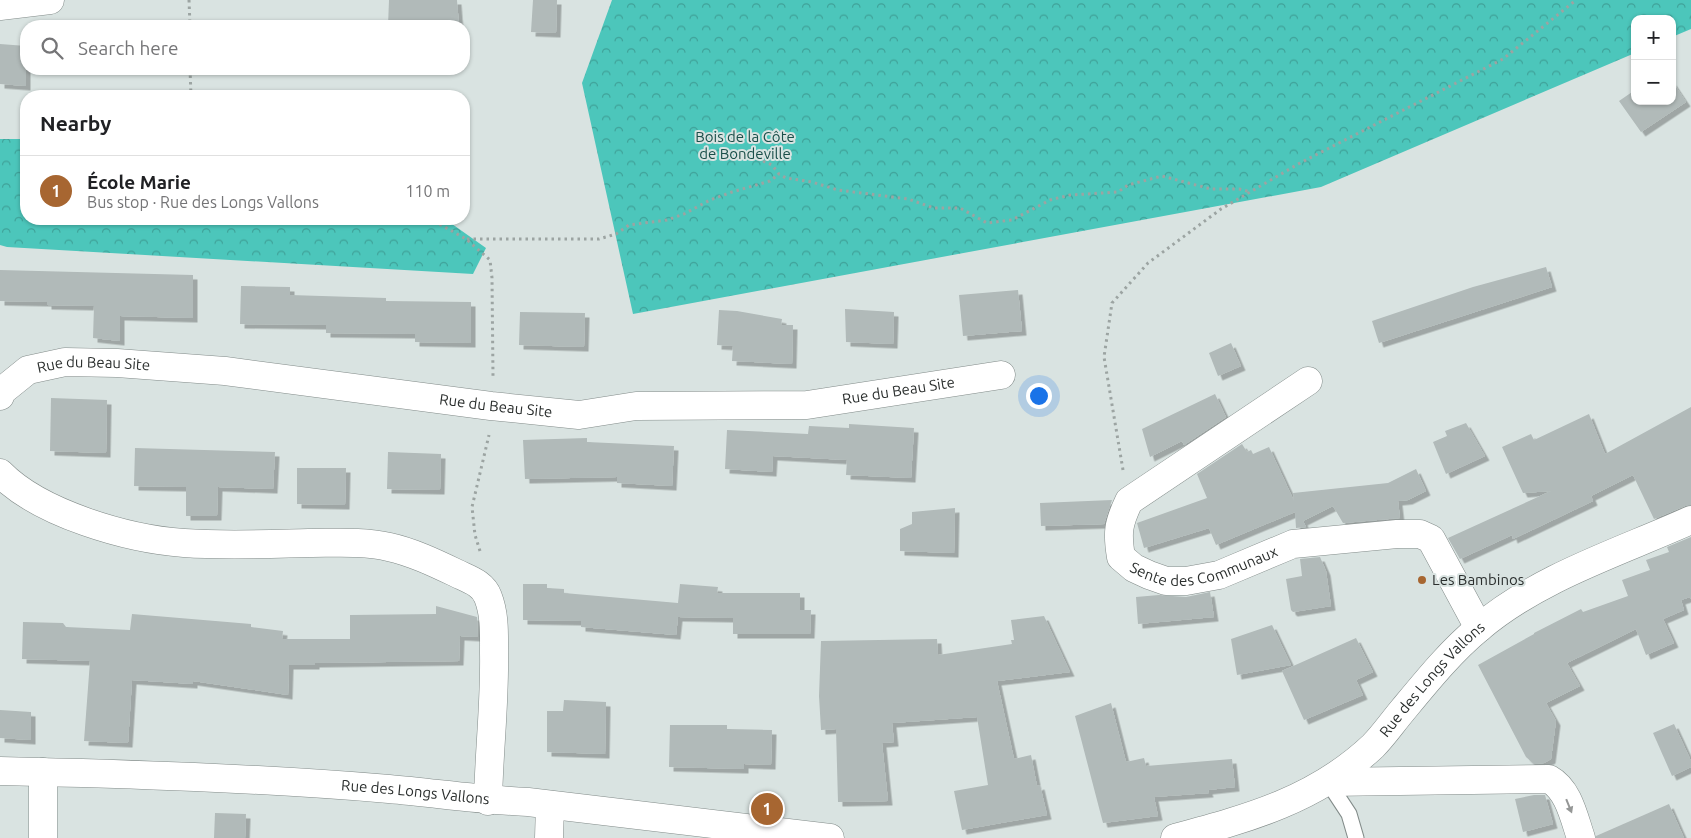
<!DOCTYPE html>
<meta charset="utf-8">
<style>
:root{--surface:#fff;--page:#f6f6f6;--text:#202124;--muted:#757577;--line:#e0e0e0;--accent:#a76631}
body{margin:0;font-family:Ubuntu,sans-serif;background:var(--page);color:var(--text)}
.controls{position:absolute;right:15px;top:15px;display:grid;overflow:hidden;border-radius:10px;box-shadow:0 1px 4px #0004}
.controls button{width:45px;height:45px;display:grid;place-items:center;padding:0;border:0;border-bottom:1px solid var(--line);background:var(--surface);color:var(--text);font:25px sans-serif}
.you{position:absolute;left:1038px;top:395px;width:18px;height:18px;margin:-12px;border:4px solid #fff;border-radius:50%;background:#1a73e8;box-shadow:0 0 0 8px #1a73e833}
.badge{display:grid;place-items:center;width:32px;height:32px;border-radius:50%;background:var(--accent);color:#fff;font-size:16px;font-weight:700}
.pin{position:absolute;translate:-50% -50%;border:2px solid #fff;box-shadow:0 1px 5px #0006}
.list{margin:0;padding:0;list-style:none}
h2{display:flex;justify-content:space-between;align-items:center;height:65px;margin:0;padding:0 20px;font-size:21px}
h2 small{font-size:16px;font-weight:400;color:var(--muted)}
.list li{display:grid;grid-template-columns:32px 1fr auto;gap:15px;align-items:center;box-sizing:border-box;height:70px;padding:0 20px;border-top:1px solid var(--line)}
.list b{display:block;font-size:19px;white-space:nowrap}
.list p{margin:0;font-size:16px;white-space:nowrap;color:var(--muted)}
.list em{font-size:16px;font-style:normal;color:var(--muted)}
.icon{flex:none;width:28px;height:28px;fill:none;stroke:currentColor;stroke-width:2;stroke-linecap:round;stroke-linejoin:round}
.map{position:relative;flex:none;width:1691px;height:838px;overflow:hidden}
.search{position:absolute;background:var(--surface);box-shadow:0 1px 4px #0004;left:20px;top:20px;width:450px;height:55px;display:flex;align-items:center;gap:12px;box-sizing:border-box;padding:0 18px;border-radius:20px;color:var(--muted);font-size:19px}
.panel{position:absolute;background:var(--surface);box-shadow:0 1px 4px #0004;left:20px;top:90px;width:450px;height:135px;border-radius:20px}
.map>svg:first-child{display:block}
</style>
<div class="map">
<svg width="1691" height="838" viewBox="0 0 1691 838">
<defs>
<pattern id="forest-crowns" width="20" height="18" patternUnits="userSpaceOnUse" patternTransform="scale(1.25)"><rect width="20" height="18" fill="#4cc6bb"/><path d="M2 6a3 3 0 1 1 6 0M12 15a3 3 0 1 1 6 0" fill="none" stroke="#3fa198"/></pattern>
<filter id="shadow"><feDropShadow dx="4.5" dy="4.5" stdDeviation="0" flood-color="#0004"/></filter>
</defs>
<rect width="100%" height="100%" fill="#d9e3e1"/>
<g fill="url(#forest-crowns)">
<path d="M612,0H1691V29L1672,37V19H1635V53L1321,187L633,314L582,83Z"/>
<path d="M0,139H26V219H445L486,248L473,274L7,247L0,245Z"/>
</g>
<g fill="#b1bab9" filter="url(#shadow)">
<path d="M389,0H457L459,26H388Z"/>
<path d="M533,0H557L556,33L531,32Z"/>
<path d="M0,44L26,46V86L0,84Z"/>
<path d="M1672,81L1686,102L1641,132L1619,101L1635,90V101H1672Z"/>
<path d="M1546,267L1552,287L1379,343L1372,321L1473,287Z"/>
<path d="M0,270L193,275V318L120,316V341L93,338L94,306L47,305V302L0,301Z"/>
<path d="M241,286L290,287V295L386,298V301L471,302V343L415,342V334L326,333V325L240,324Z"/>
<path d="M1018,290L1022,331L963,336L959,295Z"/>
<path d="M845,309L894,312L893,344L846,342Z"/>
<path d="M719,310L737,311L782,319L781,325H793L792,364L732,361L733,346L717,345Z"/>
<path d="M520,312L585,313L584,347L519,345Z"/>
<path d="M1231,343L1241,366L1218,376L1209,353Z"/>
<path d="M1215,394L1226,417L1184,445L1182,441L1150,457L1142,429Z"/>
<path d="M51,398L107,400L106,453L50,451Z"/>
<path d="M1691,407V505L1685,506L1654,519L1633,475L1591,496L1593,501L1513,539L1512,535L1460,559L1448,538L1551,491L1523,493L1502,447L1531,434L1534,440L1589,414L1605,454Z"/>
<path d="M1466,423L1485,456L1446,474L1433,442L1447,436L1445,431Z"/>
<path d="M849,424L914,428L911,478L846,475L847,460L773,456L772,472L725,469L727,430L808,434L809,426L849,428Z"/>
<path d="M587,438V442L674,446L672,486L617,483V477L525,479L523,440Z"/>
<path d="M1242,444L1247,452L1251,450L1253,454L1269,447L1294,501L1293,493L1388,483L1416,469L1426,491L1408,500L1398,501L1400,518L1343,523L1333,506L1303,521L1306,527L1296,528L1295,512L1216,545L1209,528L1144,548L1137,523L1207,498L1197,474Z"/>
<path d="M135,448L275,452L273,489L218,487L217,516H186V487L134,486Z"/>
<path d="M388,452L441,454L440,490L387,489Z"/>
<path d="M297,468H346L345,505L297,504Z"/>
<path d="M1112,500L1104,524L1041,526L1040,503Z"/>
<path d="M955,508L954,553L900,551V529L912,524V512Z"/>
<path d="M1691,537V599L1690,597L1681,600L1684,610L1663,619L1674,643L1646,655L1636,629L1567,663L1580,686L1546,703L1556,721L1551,759L1544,763L1534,764L1526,757L1478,665L1534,634V633L1581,609L1583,612L1628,596L1622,580L1650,570L1646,560L1669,552L1667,547Z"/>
<path d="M1320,557L1326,571L1331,606L1293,612L1291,610L1286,579L1302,576L1300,559Z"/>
<path d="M523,584H547V588L564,589V593L678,603L680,584L718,587L717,593H800V610H811L810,634H733V618L678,617L676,635L581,627V621L523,620Z"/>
<path d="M1210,592L1214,617L1138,624L1136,597L1159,595L1186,597Z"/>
<path d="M436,606L477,617L478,637L460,636L459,661L315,663V665H289L288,695L193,681V684L132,680L128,743L84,741L90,661L22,659L23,622L63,623L66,627L130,630L132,614L251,624V627L283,631L282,639H350V615L436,614Z"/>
<path d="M1044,616L1070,672L997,681L1014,759L1031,755L1037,786L1040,785L1047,815L962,830L954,791L988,785L977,717L892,723L894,742L882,743L888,801L838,802L836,729L821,730L819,696L821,641L937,639L938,655L1012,644L1011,640H1014L1011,620Z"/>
<path d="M1272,625L1291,665L1237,675L1231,639Z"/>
<path d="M1356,638L1373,672L1356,680L1363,695L1304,720L1282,671Z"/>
<path d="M564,700L606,702L605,754L547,752V711H563Z"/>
<path d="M1111,703L1126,762L1144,758L1146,766L1232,759L1235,787L1208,790L1209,793L1154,797L1158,816L1103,823L1075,716Z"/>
<path d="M0,710L31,712V740L0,738Z"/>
<path d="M1674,724L1691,761V767L1672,776L1653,733Z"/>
<path d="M670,725H727V729L772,730L771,765L744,764V769L669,767Z"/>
<path d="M1534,795H1545L1553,824L1523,832L1515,799Z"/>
<path d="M1669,804L1684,838H1596V836Z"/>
<path d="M215,813L246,814L245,838H214Z"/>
</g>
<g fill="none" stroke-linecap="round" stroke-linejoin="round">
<defs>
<path id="service" d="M1328,782L1349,814L1356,838"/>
<g id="minor">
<path d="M0,6L50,0"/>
<path id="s1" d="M1308,381L1129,501C1118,524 1117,533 1121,557L1134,568L1149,575L1166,581H1186L1219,575L1293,544L1397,534H1420L1431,539L1479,628"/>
<path id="s2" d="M0,396L2,391L28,370L65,362L117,363L225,371L491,406L579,415L636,406L807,405L1001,375"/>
<path d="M0,473C40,514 128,539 184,543C226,546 268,544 309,543C336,543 363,541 389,547C412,552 435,563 456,573C468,579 483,583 488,597C495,615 494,634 494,653C495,702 489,751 488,801"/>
<path d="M43,772V838"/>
<path d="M1328,782L1549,779C1569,790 1574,818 1581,838"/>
<path d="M549,838L550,805"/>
</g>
<g id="tertiary">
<path id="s3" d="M0,771C129,774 260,778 389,789C435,793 481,800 528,802L830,838"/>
<path id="s4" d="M1175,838C1249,818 1316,800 1373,746C1383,736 1392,723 1402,711C1426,682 1450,652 1479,628C1539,577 1620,552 1691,520"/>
</g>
</defs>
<use href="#service" stroke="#828b89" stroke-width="17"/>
<use href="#minor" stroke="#828b89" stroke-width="29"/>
<use href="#tertiary" stroke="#828b89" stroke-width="29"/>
<g stroke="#9ca4a2" stroke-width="3" stroke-dasharray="2.5 4" stroke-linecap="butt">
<path d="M189,0L190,26"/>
<path d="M190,69L191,96"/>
<path d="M763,161L772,165L779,174L786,178L812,182L838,190L908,199L934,208H960L987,223L1012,220L1050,200L1070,195L1118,192L1128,185L1162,176L1211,189H1239L1251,192"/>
<path d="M395,219L434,221L466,239L490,260L492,278L493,376"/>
<path d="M467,239H599L616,234L629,225L667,220L684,214L710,200L732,192L770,181L779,174"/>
<path d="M1123,470L1104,357L1112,303L1148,263L1221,209L1300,163L1503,59L1576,0"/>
<path d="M480,551L475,535L472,507L489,435"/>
</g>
<use href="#service" stroke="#fff" stroke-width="15"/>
<use href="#minor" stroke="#fff" stroke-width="28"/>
<use href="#tertiary" stroke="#fff" stroke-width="28"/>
</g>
<defs><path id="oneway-solid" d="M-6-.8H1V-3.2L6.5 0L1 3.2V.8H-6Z" transform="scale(1.25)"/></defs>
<use fill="#959796" href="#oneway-solid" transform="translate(1569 806) rotate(68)"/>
<circle fill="#a76631" stroke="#d9e3e1" stroke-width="2" cx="1422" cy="580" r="5"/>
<g text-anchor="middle" stroke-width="4" stroke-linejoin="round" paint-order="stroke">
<g font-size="15" fill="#1a4f4a" stroke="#d9e3e1">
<text x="745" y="142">Bois de la Côte<tspan x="745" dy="17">de Bondeville</tspan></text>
</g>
<g font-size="15" fill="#2b2f2e" stroke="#d9e3e1">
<text dy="5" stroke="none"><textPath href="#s2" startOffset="105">Rue du Beau Site</textPath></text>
<text dy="5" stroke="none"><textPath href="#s2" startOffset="915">Rue du Beau Site</textPath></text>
<text dy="5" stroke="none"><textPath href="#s2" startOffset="510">Rue du Beau Site</textPath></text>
<text dy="5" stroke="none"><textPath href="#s1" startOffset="364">Sente des Communaux</textPath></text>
<text dy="5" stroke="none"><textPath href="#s4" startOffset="310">Rue des Longs Vallons</textPath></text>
<text dy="5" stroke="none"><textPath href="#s3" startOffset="416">Rue des Longs Vallons</textPath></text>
</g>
<g font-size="15" fill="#2b2f2e" stroke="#d9e3e1" text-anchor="start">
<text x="1432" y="585">Les Bambinos</text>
</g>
</g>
</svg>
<div class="controls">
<button>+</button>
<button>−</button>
</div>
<div class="you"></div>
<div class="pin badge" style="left:767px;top:809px">1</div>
<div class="search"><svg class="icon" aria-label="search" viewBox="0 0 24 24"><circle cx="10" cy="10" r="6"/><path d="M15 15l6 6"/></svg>Search here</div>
<section class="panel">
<h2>Nearby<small></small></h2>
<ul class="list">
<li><span class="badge">1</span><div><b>École Marie</b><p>Bus stop · Rue des Longs Vallons</p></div><em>110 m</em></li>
</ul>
</section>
</div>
